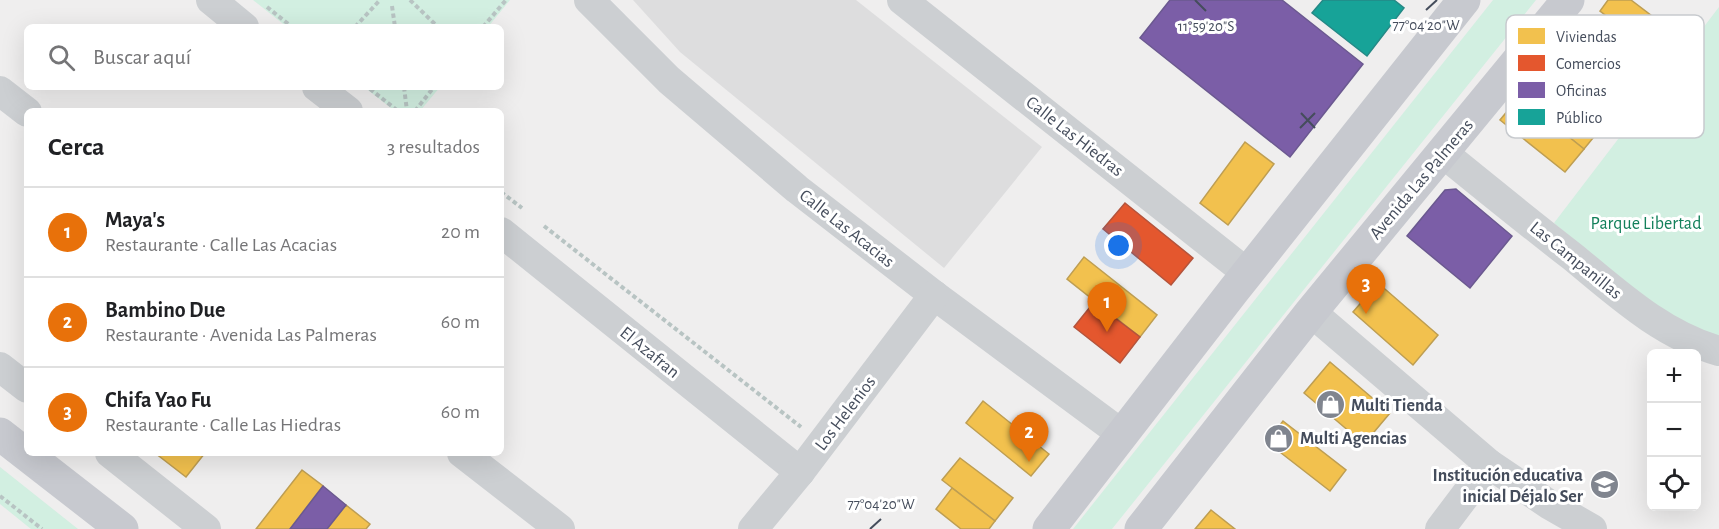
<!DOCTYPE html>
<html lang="es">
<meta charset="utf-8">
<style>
:root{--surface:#fff;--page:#f6f6f6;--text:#202124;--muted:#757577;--line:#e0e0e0;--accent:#2563eb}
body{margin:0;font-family:"Alegreya Sans",sans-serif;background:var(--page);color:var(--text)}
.controls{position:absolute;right:18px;bottom:18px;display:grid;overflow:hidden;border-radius:9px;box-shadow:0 6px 24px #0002}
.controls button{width:54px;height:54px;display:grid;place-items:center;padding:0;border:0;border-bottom:2px solid var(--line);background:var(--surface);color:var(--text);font:30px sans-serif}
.you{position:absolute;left:1119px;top:246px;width:21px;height:21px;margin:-15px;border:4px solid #fff;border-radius:50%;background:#1a73e8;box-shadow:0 0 0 9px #1a73e833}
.badge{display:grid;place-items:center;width:39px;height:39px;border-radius:50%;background:var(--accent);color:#fff;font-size:20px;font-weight:700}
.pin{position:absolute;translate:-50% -50px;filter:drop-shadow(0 2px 3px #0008)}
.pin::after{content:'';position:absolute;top:32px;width:21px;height:18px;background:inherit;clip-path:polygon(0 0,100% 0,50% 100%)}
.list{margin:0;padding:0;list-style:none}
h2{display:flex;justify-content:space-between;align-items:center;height:78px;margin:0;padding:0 24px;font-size:26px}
h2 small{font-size:20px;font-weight:400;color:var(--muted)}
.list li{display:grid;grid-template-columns:39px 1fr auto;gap:18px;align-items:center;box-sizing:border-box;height:90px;padding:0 24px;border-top:2px solid var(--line)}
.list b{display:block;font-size:22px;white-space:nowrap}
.list p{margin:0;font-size:20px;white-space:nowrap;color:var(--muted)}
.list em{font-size:20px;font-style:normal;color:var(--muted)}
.icon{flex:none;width:33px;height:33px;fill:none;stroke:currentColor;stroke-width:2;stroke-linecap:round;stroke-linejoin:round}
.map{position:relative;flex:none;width:1719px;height:529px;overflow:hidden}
.search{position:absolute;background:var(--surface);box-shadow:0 6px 24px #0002;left:24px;top:24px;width:480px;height:66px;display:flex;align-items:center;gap:15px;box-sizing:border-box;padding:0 21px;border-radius:9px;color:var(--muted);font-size:22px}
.panel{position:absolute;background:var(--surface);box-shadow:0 6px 24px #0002;left:24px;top:108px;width:480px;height:348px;border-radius:9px}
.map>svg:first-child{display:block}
</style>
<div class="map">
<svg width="1719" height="529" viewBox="0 0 1719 529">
<rect width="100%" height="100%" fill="#efeeee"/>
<path fill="#ddddde" d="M633,0H856L1042,147L944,268L680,52Z"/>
<g fill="#d2efe1">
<path d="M253,0H510L488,27H287Z"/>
<path d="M1493,0H1536L1112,529H1073Z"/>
<path d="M1719,7V351L1700,346L1554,223Z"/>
<path d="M364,87H440L420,111H395Z"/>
<path d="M0,467L78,529H31L0,504Z"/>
</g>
<g fill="#f2c14e" stroke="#be9e52" stroke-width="1.5">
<path d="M1608,0H1631L1669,29L1652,51L1600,11Z"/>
<path d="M1537,74L1602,127L1584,149L1519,97Z"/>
<path d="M1519,97L1584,149L1565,172L1500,120Z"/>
<path d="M1245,142L1274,164L1228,225L1200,203Z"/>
<path d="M1084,257L1157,315L1140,337L1067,279Z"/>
<path d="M1378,283L1438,335L1413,365L1353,312Z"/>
<path d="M1330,362L1390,413L1364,444L1304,393Z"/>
<path d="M983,401L1049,454L1031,476L966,423Z"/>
<path d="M1283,421L1346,470L1330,491L1267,442Z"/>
<path d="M155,453H205L186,477Z"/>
<path d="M960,458L1013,498L995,521L942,480Z"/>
<path d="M302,470L323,486L290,529H256Z"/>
<path d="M952,488L995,521L989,529H961L936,509Z"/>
<path d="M346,505L370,524L366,529H327Z"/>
<path d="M1211,510L1235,529H1195Z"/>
</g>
<g fill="#e4572e" stroke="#b4543c" stroke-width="1.5">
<path d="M1125,203L1193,258L1171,285L1103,229Z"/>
<path d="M1094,302L1140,337L1120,363L1074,327Z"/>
</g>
<g fill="#7b5ea7" stroke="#6b5990" stroke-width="1.5">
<path d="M1170,0H1282L1363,64L1290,157L1140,38Z"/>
<path d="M1456,189L1512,236L1470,288L1407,236L1445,190Z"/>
<path d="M323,486L346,505L327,529H290Z"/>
</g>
<path fill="#17a398" stroke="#258986" stroke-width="1.5" d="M1323,0H1394L1404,8L1367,56L1312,13Z"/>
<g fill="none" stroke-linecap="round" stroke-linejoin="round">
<g stroke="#b8c4c3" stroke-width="4" stroke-dasharray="4.5 3" stroke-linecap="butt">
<path d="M410,0L438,27"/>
<path d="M392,6L395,27"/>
<path d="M267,7L292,27"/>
<path d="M355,27L380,0"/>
<path d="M483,27L506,0"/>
<path d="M404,87L407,111"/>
<path d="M370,89L398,111"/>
<path d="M415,111L434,87"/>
<path d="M501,192L522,208"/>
<path d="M544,226L801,427"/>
<path d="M0,496L42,529"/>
</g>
<g stroke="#cccfd2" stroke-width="30">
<path d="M211,0L244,27"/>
<path d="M589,0L669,80L797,189L934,295L1123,435"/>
<path d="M902,0L1247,273"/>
<path d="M317,87L348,111"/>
<path d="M0,91L27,112"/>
<path d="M1443,153C1486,188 1529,223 1573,257C1618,294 1662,335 1719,351"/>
<path d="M501,232L800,472"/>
<path d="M1311,312L1489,464L1550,505L1592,529"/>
<path d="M0,367L27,388"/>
<path d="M110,453L206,529"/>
<path d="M462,453L560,529"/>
<path d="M753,529L800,472L934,295"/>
<path d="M1440,529L1489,464"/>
</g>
<g stroke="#c7c9cf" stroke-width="33">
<path d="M0,434L122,529"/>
<path d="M1049,529L1234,290L1464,0"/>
<path d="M1141,529L1311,312L1568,0"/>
</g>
</g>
<path fill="none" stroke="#454d5c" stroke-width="2" d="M1195,0L1206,11M1426,10L1437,0M1301,113L1315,128M1300,128L1315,113M870,529L881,519"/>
<defs>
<symbol id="shop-disc" viewBox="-11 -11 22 22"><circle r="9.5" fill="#80858f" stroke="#fff"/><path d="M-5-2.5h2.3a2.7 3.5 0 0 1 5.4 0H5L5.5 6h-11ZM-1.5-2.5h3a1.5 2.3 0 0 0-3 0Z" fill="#fff"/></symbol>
<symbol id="school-disc" viewBox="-11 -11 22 22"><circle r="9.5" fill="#80858f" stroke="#fff"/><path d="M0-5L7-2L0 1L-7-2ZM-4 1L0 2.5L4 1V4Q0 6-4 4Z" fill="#fff"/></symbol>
</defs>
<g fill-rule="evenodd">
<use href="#shop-disc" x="1314" y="388" width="33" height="33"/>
<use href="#shop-disc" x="1262" y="422" width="33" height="33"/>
<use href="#school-disc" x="1588" y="468" width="33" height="33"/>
</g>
<g text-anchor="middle" stroke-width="6" stroke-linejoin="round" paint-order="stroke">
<g font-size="18" fill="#454d5c" stroke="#fff">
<text transform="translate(1075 136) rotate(38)" y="6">Calle Las Hiedras</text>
<text transform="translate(1421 179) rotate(-50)" y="6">Avenida Las Palmeras</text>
<text transform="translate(847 228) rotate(38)" y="6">Calle Las Acacias</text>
<text transform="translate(1576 260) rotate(39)" y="6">Las Campanillas</text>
<text transform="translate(650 352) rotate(39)" y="6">El Azafran</text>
<text transform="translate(845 413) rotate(-53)" y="6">Los Helenios</text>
</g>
<g font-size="18" fill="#13805b" stroke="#fff">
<text x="1646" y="229">Parque Libertad</text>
</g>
<g font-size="18" font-weight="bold" fill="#454d5c" stroke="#fff" text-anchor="start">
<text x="1351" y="411">Multi Tienda</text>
<text x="1300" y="444">Multi Agencias</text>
<text x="1583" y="481" text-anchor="end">Institución educativa<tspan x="1583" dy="21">inicial Déjalo Ser</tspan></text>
</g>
</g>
<rect x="1506" y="15" width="198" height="123" rx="9" fill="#fff" stroke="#c7cace" stroke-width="1.5"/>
<rect x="1518" y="28" width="27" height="16" fill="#f2c14e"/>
<rect x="1518" y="55" width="27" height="16" fill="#e4572e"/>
<rect x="1518" y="82" width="27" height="16" fill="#7b5ea7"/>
<rect x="1518" y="109" width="27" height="16" fill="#17a398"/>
<g font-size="16" fill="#454d5c">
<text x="1556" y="42">Viviendas</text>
<text x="1556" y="69">Comercios</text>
<text x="1556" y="96">Oficinas</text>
<text x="1556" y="123">Público</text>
</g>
<g font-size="15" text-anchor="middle" fill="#454d5c" stroke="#fff" stroke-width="6" stroke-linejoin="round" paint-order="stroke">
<text x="1426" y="30">77°04'20"W</text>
<text x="1206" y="31">11°59'20"S</text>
<text x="881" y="509">77°04'20"W</text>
</g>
</svg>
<div class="controls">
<button>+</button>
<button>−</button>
<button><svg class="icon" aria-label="locate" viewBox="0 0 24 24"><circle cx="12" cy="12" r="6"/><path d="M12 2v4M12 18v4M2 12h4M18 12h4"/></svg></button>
</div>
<div class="you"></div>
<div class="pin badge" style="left:1107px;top:332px;background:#e8710a">1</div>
<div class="pin badge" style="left:1029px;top:462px;background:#e8710a">2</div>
<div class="pin badge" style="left:1366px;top:314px;background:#e8710a">3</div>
<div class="search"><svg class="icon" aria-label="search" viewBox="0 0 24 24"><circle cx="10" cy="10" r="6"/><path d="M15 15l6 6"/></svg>Buscar aquí</div>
<section class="panel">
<h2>Cerca<small>3 resultados</small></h2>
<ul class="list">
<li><span class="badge" style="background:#e8710a">1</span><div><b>Maya's</b><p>Restaurante · Calle Las Acacias</p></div><em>20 m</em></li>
<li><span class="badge" style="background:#e8710a">2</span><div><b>Bambino Due</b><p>Restaurante · Avenida Las Palmeras</p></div><em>60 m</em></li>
<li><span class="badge" style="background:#e8710a">3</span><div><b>Chifa Yao Fu</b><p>Restaurante · Calle Las Hiedras</p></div><em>60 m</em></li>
</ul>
</section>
</div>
